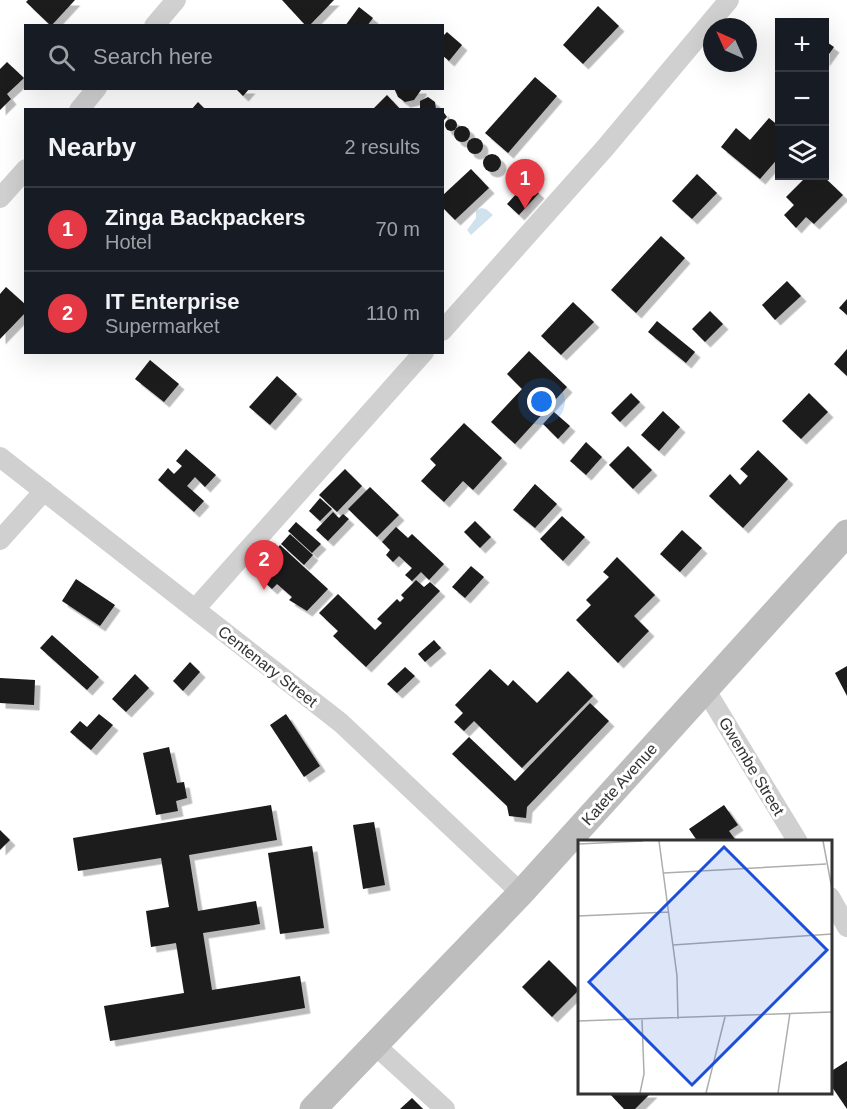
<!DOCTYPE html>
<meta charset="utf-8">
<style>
:root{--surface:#171b24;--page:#20242c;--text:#f1f3f6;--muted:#9ea1a6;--line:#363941;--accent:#e63946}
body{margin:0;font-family:Helvetica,sans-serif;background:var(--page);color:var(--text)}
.controls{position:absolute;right:18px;top:18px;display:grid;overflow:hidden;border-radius:0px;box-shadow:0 6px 24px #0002}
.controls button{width:54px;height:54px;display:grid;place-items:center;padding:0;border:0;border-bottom:2px solid var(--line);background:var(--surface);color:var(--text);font:30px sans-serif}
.compass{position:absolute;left:703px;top:18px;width:54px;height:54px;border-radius:50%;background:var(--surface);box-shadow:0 6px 24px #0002;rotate:315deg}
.you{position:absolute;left:542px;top:402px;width:21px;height:21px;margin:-15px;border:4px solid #fff;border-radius:50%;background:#1a73e8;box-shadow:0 0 0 9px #1a73e833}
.badge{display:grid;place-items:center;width:39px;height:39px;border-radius:50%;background:var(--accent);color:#fff;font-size:20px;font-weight:700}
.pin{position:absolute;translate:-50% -50px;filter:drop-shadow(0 2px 3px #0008)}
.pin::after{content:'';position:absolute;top:32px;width:21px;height:18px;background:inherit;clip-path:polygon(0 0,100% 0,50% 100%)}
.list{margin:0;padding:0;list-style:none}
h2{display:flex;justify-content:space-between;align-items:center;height:78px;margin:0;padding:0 24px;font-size:26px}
h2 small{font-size:20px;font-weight:400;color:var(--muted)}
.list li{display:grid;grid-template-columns:39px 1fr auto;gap:18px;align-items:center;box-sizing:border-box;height:84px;padding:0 24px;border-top:2px solid var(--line)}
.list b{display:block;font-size:22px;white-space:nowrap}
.list p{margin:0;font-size:20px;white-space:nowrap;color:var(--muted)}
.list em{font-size:20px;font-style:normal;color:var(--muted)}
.icon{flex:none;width:33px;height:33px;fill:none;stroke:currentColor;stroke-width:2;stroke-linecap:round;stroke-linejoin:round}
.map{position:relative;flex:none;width:847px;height:1109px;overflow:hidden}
.search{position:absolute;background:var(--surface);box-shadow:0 6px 24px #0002;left:24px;top:24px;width:420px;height:66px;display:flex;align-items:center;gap:15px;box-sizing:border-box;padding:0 21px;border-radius:0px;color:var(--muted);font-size:22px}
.panel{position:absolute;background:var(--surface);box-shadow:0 6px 24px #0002;left:24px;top:108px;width:420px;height:246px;border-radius:0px}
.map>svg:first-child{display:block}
</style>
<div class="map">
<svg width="847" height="1109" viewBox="0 0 847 1109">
<defs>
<filter id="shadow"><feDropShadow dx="5.5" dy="5.5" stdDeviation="0" flood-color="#0004"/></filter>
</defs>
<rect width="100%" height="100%" fill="#fff"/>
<path fill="#cfe2ee" d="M481,208L486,209L493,215L471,235L467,230L476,218V211Z"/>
<g fill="#1a1a1a" filter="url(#shadow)">
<path d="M28,0H75L51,26L26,2Z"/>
<path d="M282,0H334L309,26H306Z"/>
<path d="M598,6L619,26L583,64L563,45Z"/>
<path d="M359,7L373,18L367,26H345Z"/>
<path d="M447,32L462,45L449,61L442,55V37Z"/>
<path d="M824,40L834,47L824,61Z"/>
<path d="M7,62L24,78L7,94L11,99L0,110V69Z"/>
<path d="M535,77L557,96L508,153L485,133Z"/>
<path d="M235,88H250L243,96Z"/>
<path d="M394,88H421V90L414,100L405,102L398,97Z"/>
<path d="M387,95L401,110H372Z"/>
<path d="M428,97L435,102L436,110H420V101Z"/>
<path d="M198,102L206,110H191Z"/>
<path d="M442,110L447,117L442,122Z"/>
<path d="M769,118L780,127V156L760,179L721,147L736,128L750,140Z"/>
<circle cx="451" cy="125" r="6"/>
<circle cx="462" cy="134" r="8"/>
<circle cx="475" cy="146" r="8"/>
<circle cx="492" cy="163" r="9"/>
<path d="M471,169L489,188L455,220L442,207V196Z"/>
<path d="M697,174L717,193L692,219L672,201Z"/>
<path d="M519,175L539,193L519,215L507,204L518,192L510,185Z"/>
<path d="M807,176H823L843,195L814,224L806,217L796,228L784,215L794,205L786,197Z"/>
<path d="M661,236L685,258L636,313L611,290Z"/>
<path d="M787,281L801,296L775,320L762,305Z"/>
<path d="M6,287L26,305V312L0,339V294Z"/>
<path d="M847,299V315L839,308Z"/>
<path d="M573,302L594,322L561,355L541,336Z"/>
<path d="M710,311L723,324L705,342L692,329Z"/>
<path d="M657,321L695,352L686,363L648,332Z"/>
<path d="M847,349V376L834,364Z"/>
<path d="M529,351L567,387L515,444L491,422L522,389L507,374Z"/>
<path d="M150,360L179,384L164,402L135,379Z"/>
<path d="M277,376L297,394L270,425L249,407Z"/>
<path d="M631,393L640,402L620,422L611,413Z"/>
<path d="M809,393L828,412L801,439L782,421Z"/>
<path d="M663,411L680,427L659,451L641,435Z"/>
<path d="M554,412L570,426L558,439L543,424Z"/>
<path d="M464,423L502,458L473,490L463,481L444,502L421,481L436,465L430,459Z"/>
<path d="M586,442L602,457L586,475L570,461Z"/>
<path d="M628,446L652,470L633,489L609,465Z"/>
<path d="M186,449L216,475L205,487L195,477L187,486L204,501L194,512L158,480L168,468L174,474L182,466L176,461Z"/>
<path d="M758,450L788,479L743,528L709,496L730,474L740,485L748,476L740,469Z"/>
<path d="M345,469L362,486L337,512L319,495Z"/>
<path d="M535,484L557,504L535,528L513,510Z"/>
<path d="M370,487L399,515L377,537L348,509Z"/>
<path d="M320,498L332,509L320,521L309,511Z"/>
<path d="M333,512L339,518L343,514L349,519L328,541L316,530Z"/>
<path d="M562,516L585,537L563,561L540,539Z"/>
<path d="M475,521L491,537L480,548L464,532Z"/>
<path d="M296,522L321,544L312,553L288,531Z"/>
<path d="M396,527L408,538L412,534L444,564L429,580L421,572L412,581L405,575L412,568L399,556L393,562L386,555L390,550L382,542Z"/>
<path d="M682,530L702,548L680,572L660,554Z"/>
<path d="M290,534L313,555L304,565L281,544Z"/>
<path d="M280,545L328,589L307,611L289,600L292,597L277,584L272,589L264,582L270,577L260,567Z"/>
<path d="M617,557L655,595L634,616L649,631L618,663L576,620L591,605L586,600L609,577L603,572Z"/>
<path d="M471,566L484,577L465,598L452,587Z"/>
<path d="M76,579L115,605L100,626L62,601Z"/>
<path d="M416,580L424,587L430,582L440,591L366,667L333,636L338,631L319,613L338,594L375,630L382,623L377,619L397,599L400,602L404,598L401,595Z"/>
<path d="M52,635L99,677L87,690L40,648Z"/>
<path d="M434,640L441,648L425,662L418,654Z"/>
<path d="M190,662L200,672L183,691L173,681Z"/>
<path d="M847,666V696L835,673Z"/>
<path d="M405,667L415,676L397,693L387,684Z"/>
<path d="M490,669L508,686L513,680L537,703L568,671L593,696L522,768L474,721L464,731L454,722L463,713L455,705Z"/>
<path d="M135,674L149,688L126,712L112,699Z"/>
<path d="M0,678L35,680L34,705L0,703Z"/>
<path d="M590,703L609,721L527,807L526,818L509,816L507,806L452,754L469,737L515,781Z"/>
<path d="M99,714L113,725L91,750L70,732L80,721L87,727Z"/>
<path d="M286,714L320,766L304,777L270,725Z"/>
<path d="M169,747L177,783L184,782L187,798L176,801L178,811L156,815L143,753Z"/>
<path d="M271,805L277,840L189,855L198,911L256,901L260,924L203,933L212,990L300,976L305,1008L110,1041L104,1006L184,993L176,943L151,947L146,911L169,907L161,858L78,871L73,838Z"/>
<path d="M724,805L738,825L729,831L737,842H698L689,829Z"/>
<path d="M374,822L385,885L363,889L353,825Z"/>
<path d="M0,830L10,840L0,850Z"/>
<path d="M312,846L324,928L280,934L268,853Z"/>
<path d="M549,960L579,990L552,1017L522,987Z"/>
<path d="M847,1061V1109L830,1084V1072Z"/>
<path d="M608,1092H652L635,1109H624Z"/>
<path d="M412,1098L423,1109H400Z"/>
</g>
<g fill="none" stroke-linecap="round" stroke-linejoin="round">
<g stroke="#d0d0d0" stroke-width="20">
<path d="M154,26L176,0"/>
<path d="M79,110L97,88"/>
<path d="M0,198L26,169"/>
<path d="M442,331L605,148L729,0"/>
<path d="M0,457L341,723L521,893"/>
<path d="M0,540L44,491"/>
<path d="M195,609L424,352"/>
<path d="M705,689L798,842"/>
<path d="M830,897L847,927"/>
<path d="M375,1045L445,1109"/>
</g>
<path stroke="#bdbdbd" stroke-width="27" d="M313,1109L521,893L847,533"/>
</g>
<g text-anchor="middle" stroke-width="6" stroke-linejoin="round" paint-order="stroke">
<g font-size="16" fill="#333" stroke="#fff">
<text transform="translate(268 666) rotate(38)" y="6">Centenary Street</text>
<text transform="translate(752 766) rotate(59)" y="6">Gwembe Street</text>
<text transform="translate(619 784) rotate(-48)" y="6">Katete Avenue</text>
</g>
</g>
<g transform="translate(578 840)">
<rect width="254" height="254" fill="#fff"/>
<path fill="none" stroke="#adadad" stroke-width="1.5" d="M81,1L99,136L100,179M245,1L254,49M0,4L65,1M86,33L248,24M0,76L91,72M95,105L254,94M0,181L254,172M62,253L66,234L64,180M128,253L147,177M200,253L212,173"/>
<path fill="#1d4ed8" fill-opacity="0.15" stroke="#1d4ed8" stroke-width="3" d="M146,7L249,110L114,245L11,142Z"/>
<rect width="254" height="254" fill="none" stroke="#333" stroke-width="3"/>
</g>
</svg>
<div class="controls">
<button>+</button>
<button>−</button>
<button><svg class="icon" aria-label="layers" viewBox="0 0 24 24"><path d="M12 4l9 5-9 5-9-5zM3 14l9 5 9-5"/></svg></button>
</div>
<svg class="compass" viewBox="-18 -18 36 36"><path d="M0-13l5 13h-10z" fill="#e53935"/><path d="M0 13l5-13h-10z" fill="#9ea1a6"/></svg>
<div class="you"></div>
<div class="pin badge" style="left:525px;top:209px">1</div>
<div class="pin badge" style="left:264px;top:590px">2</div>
<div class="search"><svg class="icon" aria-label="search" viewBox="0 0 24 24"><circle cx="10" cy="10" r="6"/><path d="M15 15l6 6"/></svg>Search here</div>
<section class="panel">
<h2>Nearby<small>2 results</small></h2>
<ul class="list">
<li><span class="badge">1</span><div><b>Zinga Backpackers</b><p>Hotel</p></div><em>70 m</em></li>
<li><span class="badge">2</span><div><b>IT Enterprise</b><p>Supermarket</p></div><em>110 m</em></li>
</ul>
</section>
</div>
